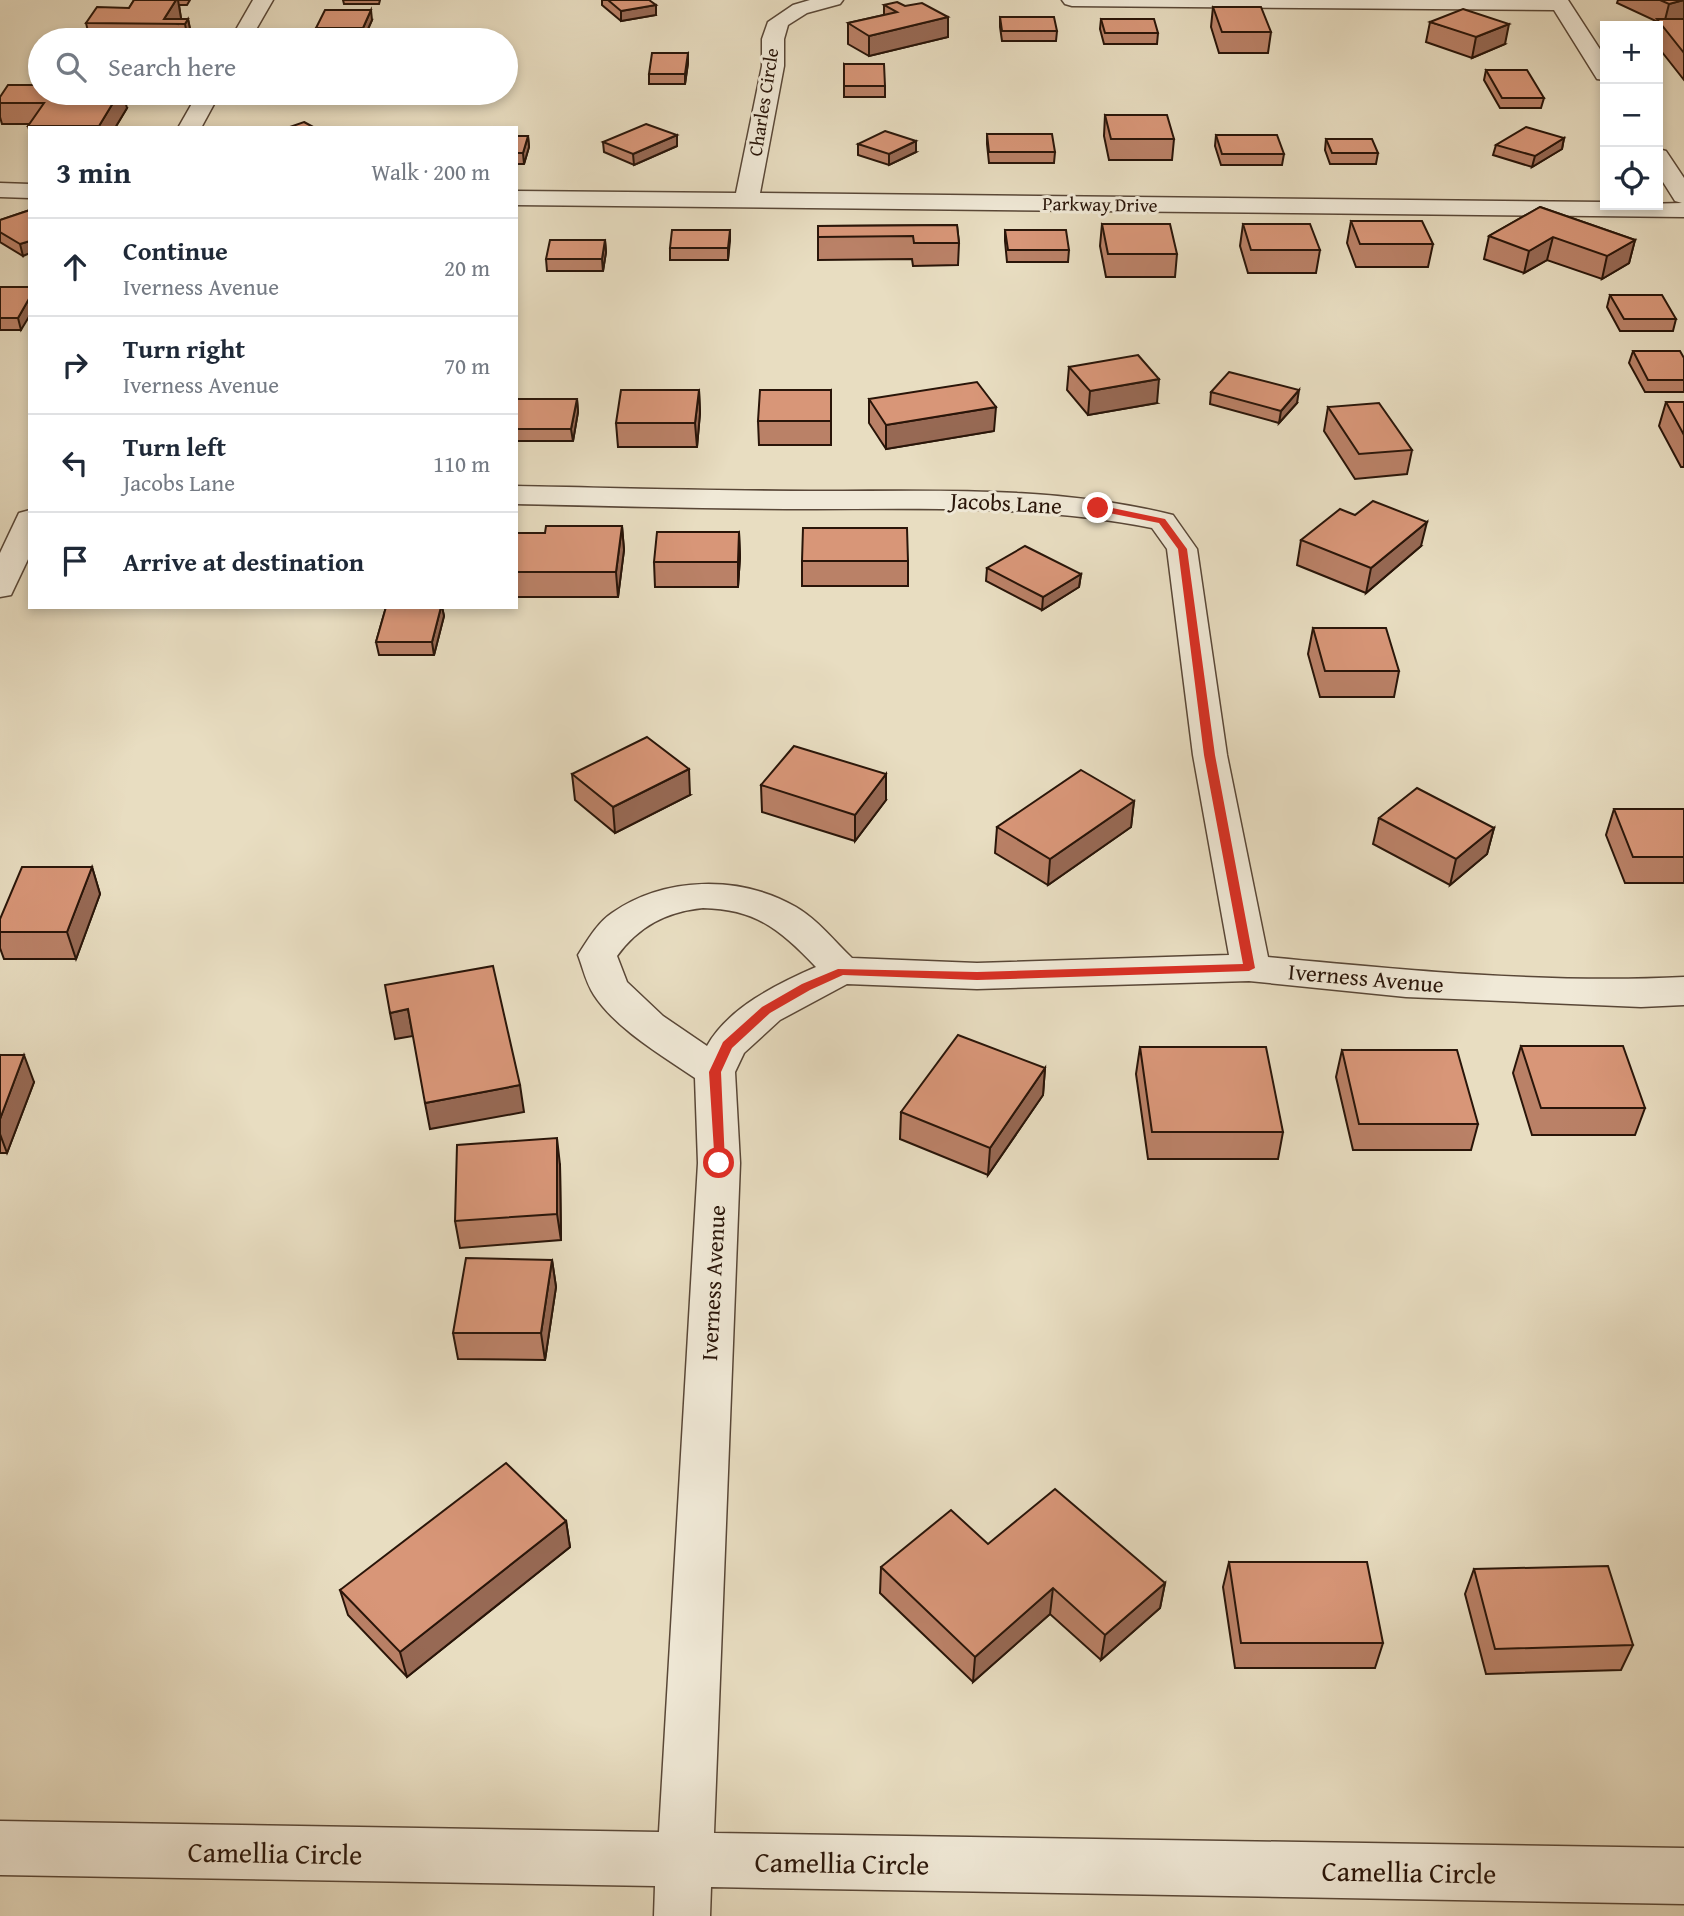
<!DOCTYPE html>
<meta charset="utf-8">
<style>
:root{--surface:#fff;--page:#f6f6f7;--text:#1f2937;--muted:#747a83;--line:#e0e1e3}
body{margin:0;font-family:"Gentium Book Plus",serif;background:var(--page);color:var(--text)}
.controls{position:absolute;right:21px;top:21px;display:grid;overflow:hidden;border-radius:0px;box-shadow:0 4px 10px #0003}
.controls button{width:63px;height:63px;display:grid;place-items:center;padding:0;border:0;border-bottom:2px solid var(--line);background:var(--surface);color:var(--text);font:35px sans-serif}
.stop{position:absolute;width:21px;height:21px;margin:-16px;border:5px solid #d93025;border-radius:50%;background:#fff}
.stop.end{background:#d93025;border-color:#fff;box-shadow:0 2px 7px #0008}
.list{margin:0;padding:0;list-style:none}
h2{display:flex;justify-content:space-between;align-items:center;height:91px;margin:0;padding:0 28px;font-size:30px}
h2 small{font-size:23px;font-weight:400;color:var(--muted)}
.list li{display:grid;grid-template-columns:46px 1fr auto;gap:21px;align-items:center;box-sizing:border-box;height:98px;padding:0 28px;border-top:2px solid var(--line)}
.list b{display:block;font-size:26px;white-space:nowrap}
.list p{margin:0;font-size:23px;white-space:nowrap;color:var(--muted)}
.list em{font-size:23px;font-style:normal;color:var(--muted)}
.icon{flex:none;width:38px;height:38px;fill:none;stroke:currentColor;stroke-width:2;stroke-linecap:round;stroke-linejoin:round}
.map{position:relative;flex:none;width:1684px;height:1916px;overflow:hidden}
.search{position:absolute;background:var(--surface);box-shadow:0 4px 10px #0003;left:28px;top:28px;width:490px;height:77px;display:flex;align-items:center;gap:18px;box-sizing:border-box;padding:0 24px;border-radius:38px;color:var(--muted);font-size:26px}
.panel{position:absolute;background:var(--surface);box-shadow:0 4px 10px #0003;left:28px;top:126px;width:490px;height:483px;border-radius:0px}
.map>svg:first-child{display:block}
</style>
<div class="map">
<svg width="1684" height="1916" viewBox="0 0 1684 1916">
<rect width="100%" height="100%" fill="#e8ddc1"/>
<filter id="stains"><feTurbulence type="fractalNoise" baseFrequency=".00286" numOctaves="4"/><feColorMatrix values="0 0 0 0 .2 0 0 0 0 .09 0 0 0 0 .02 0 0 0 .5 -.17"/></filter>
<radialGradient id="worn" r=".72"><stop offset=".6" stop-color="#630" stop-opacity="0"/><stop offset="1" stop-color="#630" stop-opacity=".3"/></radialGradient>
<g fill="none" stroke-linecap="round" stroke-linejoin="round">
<defs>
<g id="minor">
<path d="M253,0H273L250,40H230Z"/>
<path d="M810,0H843L840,4L807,13L788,25L784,39V66L760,193L1605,202V205L1682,203L1675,201L1658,174V149L1666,151L1684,178V217L516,205V191L736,193L762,66V39L768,22L793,5Z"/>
<path d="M1062,0H1568L1605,57V80L1597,79L1554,10L1072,6L1065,4Z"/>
<path d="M198,93H220L201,128H178Z"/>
<path d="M0,183L30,184V198L0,197Z"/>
<path d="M516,486C619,488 722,491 824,491C941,491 1058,486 1173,515L1197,549L1227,755L1268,957C1403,970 1548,984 1684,977V1005L1641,1007L1406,997L1249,981L977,989L847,984L780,1020L744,1053L735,1072L740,1163L714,1833L1684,1848V1904L711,1887L710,1916H654L655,1886L0,1875V1821L659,1832L698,1163L695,1078C663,1056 616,1029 594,995C586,983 583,968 578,955C587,941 597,923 612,913C665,876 741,875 796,907C818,920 834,941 852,958L977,963L1229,955L1193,755L1167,549L1152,528C1038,505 924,509 808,509C711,509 614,506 516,504ZM703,908C756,909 781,930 816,967C777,984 728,1008 707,1046L663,1016L627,982L617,956C639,926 666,912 703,908Z"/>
<path d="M30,510V555L11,595L0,597V553L19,513Z"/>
</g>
</defs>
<use href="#minor" stroke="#594737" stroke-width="3"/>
<use href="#minor" fill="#f0e9d7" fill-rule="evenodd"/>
</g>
<g fill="#ba8167" stroke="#291509" stroke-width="2">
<path d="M134,0H190L187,5H179L181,19H188L192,39L191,40H90L86,23L129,8Z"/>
<path d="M343,0H380L379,4H344Z"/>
<path d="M602,0H649L656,15L621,21L602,5Z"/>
<path d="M1618,0H1684V80L1658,47V26H1655L1656,21L1617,3Z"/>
<path d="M884,5L905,6L948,17V37L869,56L848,44V23L884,15Z"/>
<path d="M1213,7L1271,32L1268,53H1219L1211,27Z"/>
<path d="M1000,17L1057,31L1056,41H1002L1000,27Z"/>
<path d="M1101,19L1158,33L1157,44H1104L1100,29Z"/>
<path d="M372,20L364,38H318L316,28Z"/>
<path d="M1430,22L1505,44L1472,58L1426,42Z"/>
<path d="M688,53V63L685,84H649V74Z"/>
<path d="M844,64L885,86V97H844Z"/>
<path d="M1486,70L1544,98L1541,108H1500L1484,80Z"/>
<path d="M38,85L39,88L127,108L115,128H30V133L28,126L30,124H2L0,117V97Z"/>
<path d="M1105,115L1174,139L1172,160H1109L1104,136Z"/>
<path d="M987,134L1055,152L1054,163H989L987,144Z"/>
<path d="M1216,135L1284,154L1282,165H1221L1215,146Z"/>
<path d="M516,136H528L529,147L524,164H516Z"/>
<path d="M1564,138L1562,149L1532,167L1493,155L1496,145Z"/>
<path d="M1326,139L1378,153L1376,164H1330L1325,150Z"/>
<path d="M603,142L677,146L634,165L604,152Z"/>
<path d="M858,144L916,152L889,165L858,155Z"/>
<path d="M1540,207L1635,240L1629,263L1602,279L1547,260L1524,273L1484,259L1489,236Z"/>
<path d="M30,210L23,256L0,242V220Z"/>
<path d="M1351,221L1433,244L1428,267H1356L1347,243Z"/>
<path d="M1102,224L1177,254L1175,277H1106L1100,246Z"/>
<path d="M1243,224L1320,250L1316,273H1248L1240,246Z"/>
<path d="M957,225L959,243L958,265L913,266L912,259L818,260V226Z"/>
<path d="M730,230L728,260H670V248Z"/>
<path d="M1005,230L1069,250L1068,262H1007L1005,241Z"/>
<path d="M605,240L606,252L603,271H547L546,259Z"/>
<path d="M0,287H30L21,330H0Z"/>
<path d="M1610,295L1676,319L1673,331H1620L1607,307Z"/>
<path d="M1633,351L1684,358V392H1645L1629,363Z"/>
<path d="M1069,367L1157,403L1088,415L1067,390Z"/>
<path d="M699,390L700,413L697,447H618L616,423Z"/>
<path d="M831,390V445H759L758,421Z"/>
<path d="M1211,392L1297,403L1279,423L1210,404Z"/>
<path d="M516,399H577L578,412L573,441H516Z"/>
<path d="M869,399L994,431L886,449L869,423Z"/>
<path d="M1666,402H1684V467H1681L1659,426Z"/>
<path d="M1328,407L1412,450L1407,474L1355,479L1324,431Z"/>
<path d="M622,526L624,550L618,597H516V533H545Z"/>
<path d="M739,532L740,557L738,587H655L654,562Z"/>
<path d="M1301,540L1421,546L1366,593L1297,565Z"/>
<rect x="802" y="561" width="106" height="25"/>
<path d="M987,568L1081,574L1079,587L1042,610L986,581Z"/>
<path d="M386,607H442L444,616L434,655H379L376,642Z"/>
<path d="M1313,628L1399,671L1394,697H1320L1308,654Z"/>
<path d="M572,774L690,795L615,833L575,800Z"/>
<path d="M761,785L886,800L855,841L762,812Z"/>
<path d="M1134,801L1131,827L1048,885L995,853L997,827Z"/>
<path d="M1614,809H1684V883H1625L1606,835Z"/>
<path d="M1379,818L1494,828L1487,854L1450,885L1373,844Z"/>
<path d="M92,867L100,894L76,959H4L0,948V919Z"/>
<path d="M1521,1046L1645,1108L1635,1135H1532L1513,1073Z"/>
<path d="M1140,1047L1283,1132L1278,1159H1148L1136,1074Z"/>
<path d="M1342,1050L1478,1124L1471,1150H1353L1336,1077Z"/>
<path d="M0,1055L34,1082L7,1153H0Z"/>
<path d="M1045,1068L1043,1095L988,1175L900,1139L901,1112Z"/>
<path d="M560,1165L561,1240L460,1248L455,1221Z"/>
<path d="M552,1260L556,1287L545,1360L458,1359L453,1333Z"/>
<path d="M566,1521L570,1547L407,1677L348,1615L340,1590Z"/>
<path d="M988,1544L1165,1583L1160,1608L1101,1660L1050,1614L973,1682L880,1593L881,1567Z"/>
<path d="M1229,1562L1383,1643L1375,1668H1235L1223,1587Z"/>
<path d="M1474,1569L1633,1645L1621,1670L1486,1674L1465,1594Z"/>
</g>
<g fill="#976954" stroke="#291509" stroke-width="2">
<path d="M176,0H178L181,18L178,24L164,19Z"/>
<path d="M1684,0V19L1664,24L1669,4Z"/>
<path d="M656,5V15L621,21V11Z"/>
<path d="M371,10L372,20L364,38L363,28Z"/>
<path d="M948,17V37L869,56V36Z"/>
<path d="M188,19L192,39L191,40H188L185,24Z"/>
<path d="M1509,24L1505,44L1472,58L1476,37Z"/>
<path d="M688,53V63L685,84V74Z"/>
<path d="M119,93H123L127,108L115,128H99V126Z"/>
<path d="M677,135V146L634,165L633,154Z"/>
<path d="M528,136L529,147L524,164L523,153Z"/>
<path d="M1564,138L1562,149L1532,167L1535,156Z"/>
<path d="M916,141V152L889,165V154Z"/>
<path d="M730,230V241L728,260V248Z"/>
<path d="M1553,237L1547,260L1524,273L1529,251Z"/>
<path d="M605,240L606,252L603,271L602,259Z"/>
<path d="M1635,240L1629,263L1602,279L1607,256Z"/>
<path d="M30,241V253L23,256L20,244Z"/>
<path d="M30,297V315L21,330L18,318Z"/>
<path d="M1159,379L1157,403L1088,415L1090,391Z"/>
<path d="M699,390L700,413L697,447L695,423Z"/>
<path d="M1299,390L1297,403L1279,423L1281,411Z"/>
<path d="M577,399L578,412L573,441L571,429Z"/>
<path d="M996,407L994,431L886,449V425Z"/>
<path d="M1427,522L1421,546L1366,593L1371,568Z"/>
<path d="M622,526L624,550L618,597L616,572Z"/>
<path d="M739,532L740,557L738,587V562Z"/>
<path d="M1081,574L1079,587L1042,610L1043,597Z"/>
<path d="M441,607H442L444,616L434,655L432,642Z"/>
<path d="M689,769L690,795L615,833L613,807Z"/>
<path d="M886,774V800L855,841V815Z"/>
<path d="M1134,801L1131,827L1048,885L1050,859Z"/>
<path d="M1494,828L1487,854L1450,885L1456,859Z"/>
<path d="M92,867L100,894L76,959L67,932Z"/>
<path d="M408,1009L413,1036L395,1039L390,1013Z"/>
<path d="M24,1055L34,1082L7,1153L0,1134V1119Z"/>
<path d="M1045,1068L1043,1095L988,1175L990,1148Z"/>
<path d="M520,1085L524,1112L430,1129L425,1103Z"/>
<path d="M557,1138L560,1165L561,1240L557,1214Z"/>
<path d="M552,1260L556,1287L545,1360L541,1333Z"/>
<path d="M566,1521L570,1547L407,1677L400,1652Z"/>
<path d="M1165,1583L1160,1608L1101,1660L1105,1635Z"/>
<path d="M1053,1588L1050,1614L973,1682L975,1657Z"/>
</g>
<g fill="#d89678" stroke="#291509" stroke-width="2">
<path d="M134,0H176L164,19H188L185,24L86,23L97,7L129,8Z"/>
<path d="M608,0H649L656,5L621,11Z"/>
<path d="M1660,0H1684L1669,4Z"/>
<path d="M897,2L905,6L922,3L948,17L869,36L848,23L897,12L884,5Z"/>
<path d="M1213,7H1261L1271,32H1222Z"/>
<path d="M1463,9L1509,24L1476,37L1430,22Z"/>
<path d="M325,10H371L363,28H316Z"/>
<path d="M1000,17H1054L1057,31H1002Z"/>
<path d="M1101,19H1154L1158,33H1105Z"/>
<path d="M1657,19H1684V53Z"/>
<path d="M652,53H688L685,74H649Z"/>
<path d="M844,64H884L885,86H844Z"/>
<path d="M1486,70H1527L1544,98H1502Z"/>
<path d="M8,85H38L37,88H40V93H119L99,126H28L44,103H0V97Z"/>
<path d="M1105,115H1167L1174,139H1111Z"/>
<path d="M304,122L315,128H287Z"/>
<path d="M646,124L677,135L633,154L603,142Z"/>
<path d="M1526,127L1564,138L1535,156L1496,145Z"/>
<path d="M885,131L916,141L889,154L858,144Z"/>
<path d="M987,134H1052L1055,152H989Z"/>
<path d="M1216,135H1277L1284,154H1222Z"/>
<path d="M516,136H528L523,153H516Z"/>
<path d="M1326,139H1372L1378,153H1332Z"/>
<path d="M1540,207L1635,240L1607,256L1553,237L1529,251L1489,236Z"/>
<path d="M30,210V241L20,244L0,232V220Z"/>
<path d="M1351,221H1422L1433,244H1360Z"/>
<path d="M1102,224H1170L1177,254H1108Z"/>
<path d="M1243,224H1310L1320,250H1251Z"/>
<path d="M957,225L959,243H914L913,236L818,237V226Z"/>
<path d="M672,230H730L728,248H670Z"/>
<path d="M1005,230H1066L1069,250H1008Z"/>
<path d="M550,240H605L602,259H546Z"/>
<path d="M0,287H30V297L18,318H0Z"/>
<path d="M1610,295H1662L1676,319H1624Z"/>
<path d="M1633,351H1680L1684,358V380H1648Z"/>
<path d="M1138,355L1159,379L1090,391L1069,367Z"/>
<path d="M1229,372L1299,390L1281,411L1211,392Z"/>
<path d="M977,382L996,407L886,425L869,399Z"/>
<path d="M621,390H699L695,423H616Z"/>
<path d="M760,390H831V421H758Z"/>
<path d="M516,399H577L571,429H516Z"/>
<path d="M1666,402H1684V435Z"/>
<path d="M1379,403L1412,450L1359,454L1328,407Z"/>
<path d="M1373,501L1427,522L1371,568L1301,540L1340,509L1355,515Z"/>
<path d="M546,526H622L616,572H516V533H545Z"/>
<path d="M803,528H907L908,561H802Z"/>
<path d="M657,532H739L738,562H654Z"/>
<path d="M1025,546L1081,574L1043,597L987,568Z"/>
<path d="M386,607H441L432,642H376Z"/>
<path d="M1313,628H1386L1399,671H1325Z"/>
<path d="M647,737L689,769L613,807L572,774Z"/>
<path d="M794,746L886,774L855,815L761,785Z"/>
<path d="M1081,770L1134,801L1050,859L997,827Z"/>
<path d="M1417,788L1494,828L1456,859L1379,818Z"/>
<path d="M1614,809H1684V857H1633Z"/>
<path d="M22,867H92L67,932H0V919Z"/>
<path d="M493,966L520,1085L425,1103L408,1009L390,1013L385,985Z"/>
<path d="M958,1035L1045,1068L990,1148L901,1112Z"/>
<path d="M1521,1046H1623L1645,1108H1541Z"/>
<path d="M1140,1047H1266L1283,1132H1152Z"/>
<path d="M1342,1050H1457L1478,1124H1359Z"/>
<path d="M0,1055H24L0,1119Z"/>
<path d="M557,1138V1214L455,1221L457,1145Z"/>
<path d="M466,1258L552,1260L541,1333H453Z"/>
<path d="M506,1463L566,1521L400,1652L340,1590Z"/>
<path d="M1055,1489L1165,1583L1105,1635L1053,1588L975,1657L881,1567L951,1510L988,1544Z"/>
<path d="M1229,1562H1367L1383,1643H1241Z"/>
<path d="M1608,1566L1633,1645L1495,1649L1474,1569Z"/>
</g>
<path fill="#d93025" d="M1098,505L1165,519L1187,549L1215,755L1255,968L1249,971L977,980L843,975L810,990L770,1013L732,1048L721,1072L725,1163L724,1167H715L709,1072L723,1042L762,1007L802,984L838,969L977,972L1243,964L1204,755L1178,549L1159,523L1094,510L1093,508Z"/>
<g text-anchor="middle" stroke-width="6" stroke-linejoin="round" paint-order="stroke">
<g font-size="19" fill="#291509" stroke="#f0e9d7">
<text transform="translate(763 102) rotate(-81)" y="7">Charles Circle</text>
<text transform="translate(1100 204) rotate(1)" y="7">Parkway Drive</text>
</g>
<g font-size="23" fill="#291509" stroke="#f0e9d7">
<text transform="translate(1006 503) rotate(3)" y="8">Jacobs Lane</text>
<text transform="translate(1366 978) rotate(5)" y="8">Iverness Avenue</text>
<text transform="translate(713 1283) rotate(-87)" y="8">Iverness Avenue</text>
</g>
<g font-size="28" fill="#291509" stroke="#f0e9d7">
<text transform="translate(275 1853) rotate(1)" y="10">Camellia Circle</text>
<text transform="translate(842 1863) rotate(1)" y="10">Camellia Circle</text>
<text transform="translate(1409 1872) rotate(1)" y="10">Camellia Circle</text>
</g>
</g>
<rect width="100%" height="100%" filter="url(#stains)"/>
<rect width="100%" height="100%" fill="url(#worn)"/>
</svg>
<div class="controls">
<button>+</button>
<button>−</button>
<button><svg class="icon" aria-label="locate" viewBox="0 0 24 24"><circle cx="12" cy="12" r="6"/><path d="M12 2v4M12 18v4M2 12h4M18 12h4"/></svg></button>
</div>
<div class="stop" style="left:719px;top:1163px"></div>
<div class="stop end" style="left:1098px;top:508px"></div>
<div class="search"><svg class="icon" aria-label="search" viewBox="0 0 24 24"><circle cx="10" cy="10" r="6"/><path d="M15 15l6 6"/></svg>Search here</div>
<section class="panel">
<h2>3 min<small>Walk · 200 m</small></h2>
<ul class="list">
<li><svg class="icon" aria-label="ahead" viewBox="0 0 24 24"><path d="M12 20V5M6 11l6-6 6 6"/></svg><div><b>Continue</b><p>Iverness Avenue</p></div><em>20 m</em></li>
<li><svg class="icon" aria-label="right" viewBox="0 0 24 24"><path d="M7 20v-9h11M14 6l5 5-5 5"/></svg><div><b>Turn right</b><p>Iverness Avenue</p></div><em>70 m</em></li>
<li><svg class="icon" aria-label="left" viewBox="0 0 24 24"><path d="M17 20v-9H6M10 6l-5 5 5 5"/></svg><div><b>Turn left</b><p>Jacobs Lane</p></div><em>110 m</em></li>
<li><svg class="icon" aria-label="arrive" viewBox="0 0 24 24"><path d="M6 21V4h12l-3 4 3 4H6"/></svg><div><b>Arrive at destination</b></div></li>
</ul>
</section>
</div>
